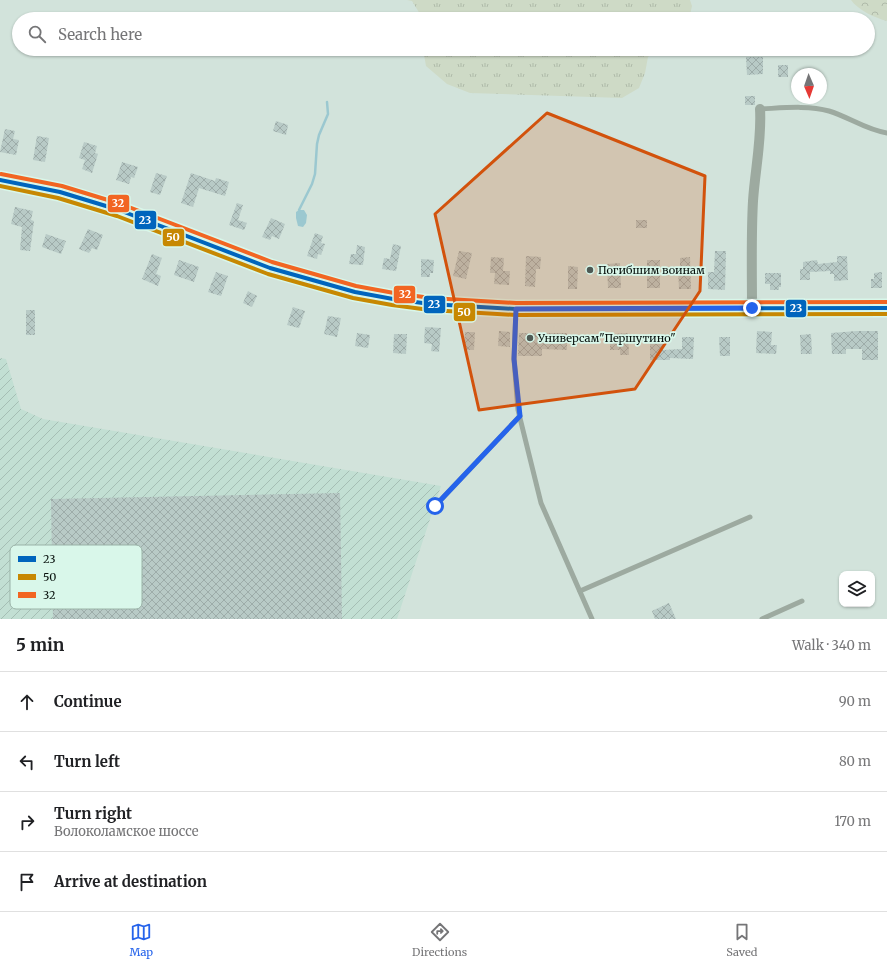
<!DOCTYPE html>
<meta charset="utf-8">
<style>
:root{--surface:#fff;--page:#f6f6f6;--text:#202124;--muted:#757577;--line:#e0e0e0;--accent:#2563eb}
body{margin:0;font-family:Merriweather,serif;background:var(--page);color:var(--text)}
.controls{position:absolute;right:12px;bottom:12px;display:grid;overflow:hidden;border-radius:8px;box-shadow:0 1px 3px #0004}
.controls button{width:36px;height:36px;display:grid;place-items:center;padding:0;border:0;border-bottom:1px solid var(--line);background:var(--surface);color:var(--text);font:20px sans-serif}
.compass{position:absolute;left:791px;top:68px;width:36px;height:36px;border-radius:50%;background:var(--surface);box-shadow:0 1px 3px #0004;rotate:178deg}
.stop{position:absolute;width:12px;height:12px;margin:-9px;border:3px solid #2563eb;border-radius:50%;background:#fff}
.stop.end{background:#2563eb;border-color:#fff;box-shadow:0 1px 4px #0008}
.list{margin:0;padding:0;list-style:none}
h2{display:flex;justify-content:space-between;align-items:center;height:52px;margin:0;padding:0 16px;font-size:17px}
h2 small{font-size:13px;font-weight:400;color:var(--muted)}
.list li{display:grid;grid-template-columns:26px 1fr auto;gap:12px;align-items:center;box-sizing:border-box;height:60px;padding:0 16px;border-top:1px solid var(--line)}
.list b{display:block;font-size:15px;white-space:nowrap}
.list p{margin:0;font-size:13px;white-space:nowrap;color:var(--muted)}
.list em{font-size:13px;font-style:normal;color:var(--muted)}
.icon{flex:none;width:22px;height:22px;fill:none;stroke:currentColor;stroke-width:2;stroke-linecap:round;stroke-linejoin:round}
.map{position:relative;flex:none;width:887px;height:619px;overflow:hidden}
.search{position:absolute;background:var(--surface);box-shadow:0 1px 3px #0004;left:12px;right:12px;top:12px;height:44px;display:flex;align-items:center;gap:10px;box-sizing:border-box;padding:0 14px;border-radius:22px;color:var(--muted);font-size:15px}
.sheet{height:292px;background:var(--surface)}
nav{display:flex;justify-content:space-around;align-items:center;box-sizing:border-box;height:56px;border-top:1px solid var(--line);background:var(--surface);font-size:11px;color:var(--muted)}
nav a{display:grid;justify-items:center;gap:2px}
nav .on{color:var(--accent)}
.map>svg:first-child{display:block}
</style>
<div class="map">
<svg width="887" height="619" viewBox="0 0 887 619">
<defs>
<pattern id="industrial-furrows" width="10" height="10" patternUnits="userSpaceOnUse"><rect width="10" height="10" fill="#c2dfd3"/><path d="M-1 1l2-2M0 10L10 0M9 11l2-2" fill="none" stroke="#a5beb4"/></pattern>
<pattern id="grass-tufts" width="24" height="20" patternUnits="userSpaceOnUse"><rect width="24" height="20" fill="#cedac6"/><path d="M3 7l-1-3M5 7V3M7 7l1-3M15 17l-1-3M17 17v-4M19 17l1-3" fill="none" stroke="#afbaa9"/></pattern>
<pattern id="forest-crowns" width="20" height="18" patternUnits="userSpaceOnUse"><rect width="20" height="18" fill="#cedac6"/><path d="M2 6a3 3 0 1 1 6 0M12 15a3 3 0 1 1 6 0" fill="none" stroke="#afbaa9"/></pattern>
<pattern id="building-cross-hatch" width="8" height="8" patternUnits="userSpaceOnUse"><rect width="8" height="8" fill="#b8cac6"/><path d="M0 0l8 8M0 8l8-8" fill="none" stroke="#9daca9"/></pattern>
</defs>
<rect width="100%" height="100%" fill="#d2e3db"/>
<path fill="url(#industrial-furrows)" d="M0,358L6,359L21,409L43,419L441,486L397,619H0Z"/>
<g fill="url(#grass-tufts)">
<path d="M407,0H690L692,6L689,19H423L412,1Z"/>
<path d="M423,49H657L648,57L645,73L639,88L622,98L470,93L447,84L426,66Z"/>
</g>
<path fill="url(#forest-crowns)" d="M851,0H887V21C875,18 858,10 851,0Z"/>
<path fill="#9bc8d0" d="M299,210H304L307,215L306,223L303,227L298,226L296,218V212Z"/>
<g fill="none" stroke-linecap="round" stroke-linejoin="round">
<path stroke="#9bc8d0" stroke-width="2.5" d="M299,210L312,184L315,174L317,144L319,135L328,114L327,102"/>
</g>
<g fill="url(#building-cross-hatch)">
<path d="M746,57H763V74L747,75Z"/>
<rect x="778" y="65" width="10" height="12"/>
<rect x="745" y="96" width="10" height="9"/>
<path d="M276,121L288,125L286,135L273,131Z"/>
<path d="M5,129L15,131L13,139L19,140L16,155L0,152Z"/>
<path d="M37,136L49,138L45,162L33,160Z"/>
<path d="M84,142L97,146L95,153L98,154L92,173L82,169L85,160L79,158Z"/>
<path d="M122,162L138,167L134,178L131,177L129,184L116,180Z"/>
<path d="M156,173L167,176L160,195L150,192Z"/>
<path d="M191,173L215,181L216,178L229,182L225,196L199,188L193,207L181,203Z"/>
<path d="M237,203L243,205L238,220L247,223L244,230L229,225Z"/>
<path d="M15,207L33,211L31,220L34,221L30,251L20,250L22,227L11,224Z"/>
<path d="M271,218L285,224L279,239L272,236L270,240L262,237Z"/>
<rect x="636" y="220" width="11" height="8"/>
<path d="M88,229L103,235L97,250L92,248L89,253L79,249Z"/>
<path d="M315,233L323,236L321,243L325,244L321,255L318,254L317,259L307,256Z"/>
<path d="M46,234L66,241L61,254L42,247Z"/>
<path d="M393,244L401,246L396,271L382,269L384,258L390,259Z"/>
<path d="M357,245L365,247L363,265L349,264L351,254H356Z"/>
<path d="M459,251L472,253L466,279L453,276Z"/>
<path d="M715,251H726L725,290L708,289V272H714Z"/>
<path d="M152,254L162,258L156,274L161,276L158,286L142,279Z"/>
<path d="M526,256L541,257L540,269H536L535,287L525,286Z"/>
<path d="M837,256H847L848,280L834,281V274H830V271L810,272V280H800V269H803V262L817,260L818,264L837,262Z"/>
<path d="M491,257L504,258L503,271H510L509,285L494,284L495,273H490Z"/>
<path d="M690,257L691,289H679L678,268H680V258Z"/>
<path d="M421,259L434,260L433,273H430V277H421Z"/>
<path d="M179,260L199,267L194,282L174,275Z"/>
<rect x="647" y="260" width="13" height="28"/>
<path d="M620,263L621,288H608L607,264Z"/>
<path d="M568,266L578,267L577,289H568Z"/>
<path d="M216,272L228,276L221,296L208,292Z"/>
<path d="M882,272V288H871V279H874V273Z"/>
<path d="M765,273H781V287H779V290H770V284H765Z"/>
<path d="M248,291L257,296L252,307L243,303Z"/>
<path d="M293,307L305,311L299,328L287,325Z"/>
<rect x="26" y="310" width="9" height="25"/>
<path d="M328,316L341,318L337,337L324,334Z"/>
<path d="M425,327L441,328L439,352L431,351L432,344L424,343Z"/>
<path d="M499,331L510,332V347L498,346Z"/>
<path d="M757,331L772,332L771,345H777L776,354L756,353Z"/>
<path d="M857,331H878V360H862V349H846V354H832L831,333Z"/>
<path d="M465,332H475L474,350H464Z"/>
<path d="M357,333L370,335L368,348L355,346Z"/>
<path d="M519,333H567V350L542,349V356H518Z"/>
<path d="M628,333L629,355H620V350H610V334Z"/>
<path d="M394,334H407L406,354L393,353Z"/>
<path d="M811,334L812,354H801L800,335Z"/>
<path d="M682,337H694L693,359L670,358V360H650V338H663V350L682,349Z"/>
<path d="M719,337H730V356H720Z"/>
<path d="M340,493L342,619H53L51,499Z"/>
<path d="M669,603L676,619H655L652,611Z"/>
</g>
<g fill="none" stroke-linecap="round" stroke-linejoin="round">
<g stroke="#9daaa0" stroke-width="5">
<path d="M760,109C782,108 808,105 829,111C849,117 866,130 887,133"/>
<path d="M516,310L514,359L518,410L541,503L592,619"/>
<path d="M435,506L520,416"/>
<path d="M580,591L750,517"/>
<path d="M762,619L802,601"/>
</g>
<path stroke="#9daaa0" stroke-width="10" d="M752,308C752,272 751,236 753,201C755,170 762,139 760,109"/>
<path stroke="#9baa9f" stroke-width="14" d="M0,180L19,183L60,192L119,210L270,268L355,292L393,299L430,304L516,309L887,308"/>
<defs>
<path id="bus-1" d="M0,180L60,192L119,210L270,268L355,292L393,299L430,304L516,309L887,308"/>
<path id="bus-2" d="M0,186L58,198L117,216L268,274L353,298L392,305L430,310L516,315L887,314"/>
<path id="bus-3" d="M1,174L62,186L121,204L272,262L356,286L394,293L431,298L516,303L887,302"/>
</defs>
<use href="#bus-1" stroke="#d9f7ea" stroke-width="7"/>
<use href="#bus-2" stroke="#d9f7ea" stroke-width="7"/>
<use href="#bus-3" stroke="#d9f7ea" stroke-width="7"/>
<use href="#bus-1" stroke="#0065bd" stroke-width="4"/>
<use href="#bus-2" stroke="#c78802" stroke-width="4"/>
<use href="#bus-3" stroke="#f26522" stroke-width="4"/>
</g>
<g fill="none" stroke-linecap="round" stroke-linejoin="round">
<path stroke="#2563eb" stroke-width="5" d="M435,506L520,416L514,359L516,309L752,308"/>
</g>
<path fill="#d2520c" fill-opacity="0.2" stroke="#d2520c" stroke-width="3" stroke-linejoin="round" d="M547,113L705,176L700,291L635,389L479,410L435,214Z"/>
<g fill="#4e5a54" stroke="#d9f7ea" stroke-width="1.5">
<circle cx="590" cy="270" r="4"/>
<circle cx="530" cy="338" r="4"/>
</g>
<g text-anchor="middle" stroke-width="3.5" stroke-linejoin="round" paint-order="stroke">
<g font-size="11" fill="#07100c" stroke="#d9f7ea" text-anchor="start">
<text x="598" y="274">Погибшим воинам</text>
<text x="538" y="342">Универсам"Першутино"</text>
</g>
</g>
<rect x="10" y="545" width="132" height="64" rx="6" fill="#d9f7ea" stroke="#9ab2a7" stroke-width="1"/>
<rect x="18" y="556" width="18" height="6" fill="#0065bd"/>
<rect x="18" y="574" width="18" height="6" fill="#c78802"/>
<rect x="18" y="592" width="18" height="6" fill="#f26522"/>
<g font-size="11" fill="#07100c">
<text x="43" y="563">23</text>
<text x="43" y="581">50</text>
<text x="43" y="599">32</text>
</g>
<g stroke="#d9f7ea" stroke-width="1.5">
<rect x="107" y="194" width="23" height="19" rx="4" fill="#f26522"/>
<rect x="134" y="210" width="23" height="20" rx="4" fill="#0065bd"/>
<rect x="162" y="228" width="23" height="19" rx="4" fill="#c78802"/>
<rect x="393" y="285" width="23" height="19" rx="4" fill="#f26522"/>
<rect x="423" y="295" width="23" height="19" rx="4" fill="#0065bd"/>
<rect x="785" y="299" width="22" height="19" rx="4" fill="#0065bd"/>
<rect x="453" y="302" width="23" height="20" rx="4" fill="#c78802"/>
</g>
<g font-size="11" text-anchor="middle" font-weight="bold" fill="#fff">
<text x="118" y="207">32</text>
<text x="145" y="224">23</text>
<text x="173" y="241">50</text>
<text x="405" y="298">32</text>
<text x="434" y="308">23</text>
<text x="796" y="312">23</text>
<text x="464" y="316">50</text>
</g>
</svg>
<div class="controls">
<button><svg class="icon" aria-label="layers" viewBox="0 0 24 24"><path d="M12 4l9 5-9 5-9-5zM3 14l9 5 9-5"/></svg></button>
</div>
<svg class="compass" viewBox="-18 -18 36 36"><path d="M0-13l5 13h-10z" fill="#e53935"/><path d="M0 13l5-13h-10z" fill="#757577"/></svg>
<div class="stop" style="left:435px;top:506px"></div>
<div class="stop end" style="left:752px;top:308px"></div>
<div class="search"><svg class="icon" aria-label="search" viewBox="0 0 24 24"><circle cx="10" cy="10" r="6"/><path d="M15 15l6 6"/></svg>Search here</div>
</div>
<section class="sheet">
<h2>5 min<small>Walk · 340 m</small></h2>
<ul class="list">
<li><svg class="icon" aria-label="ahead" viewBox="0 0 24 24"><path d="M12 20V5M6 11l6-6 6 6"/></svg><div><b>Continue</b></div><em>90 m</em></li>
<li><svg class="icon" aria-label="left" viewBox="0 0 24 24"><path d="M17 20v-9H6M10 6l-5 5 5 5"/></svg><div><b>Turn left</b></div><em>80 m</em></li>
<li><svg class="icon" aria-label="right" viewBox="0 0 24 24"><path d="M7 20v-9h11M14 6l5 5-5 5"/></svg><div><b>Turn right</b><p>Волоколамское шоссе</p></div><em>170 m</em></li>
<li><svg class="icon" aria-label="arrive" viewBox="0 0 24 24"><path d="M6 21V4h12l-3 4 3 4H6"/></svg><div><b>Arrive at destination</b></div></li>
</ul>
</section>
<nav>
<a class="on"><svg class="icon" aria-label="map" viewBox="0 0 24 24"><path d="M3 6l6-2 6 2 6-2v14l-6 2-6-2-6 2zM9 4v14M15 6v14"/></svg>Map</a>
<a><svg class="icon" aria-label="directions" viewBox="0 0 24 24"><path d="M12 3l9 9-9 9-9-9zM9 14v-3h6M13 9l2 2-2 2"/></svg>Directions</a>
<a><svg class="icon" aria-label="saved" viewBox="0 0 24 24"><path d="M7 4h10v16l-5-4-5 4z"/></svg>Saved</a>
</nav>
